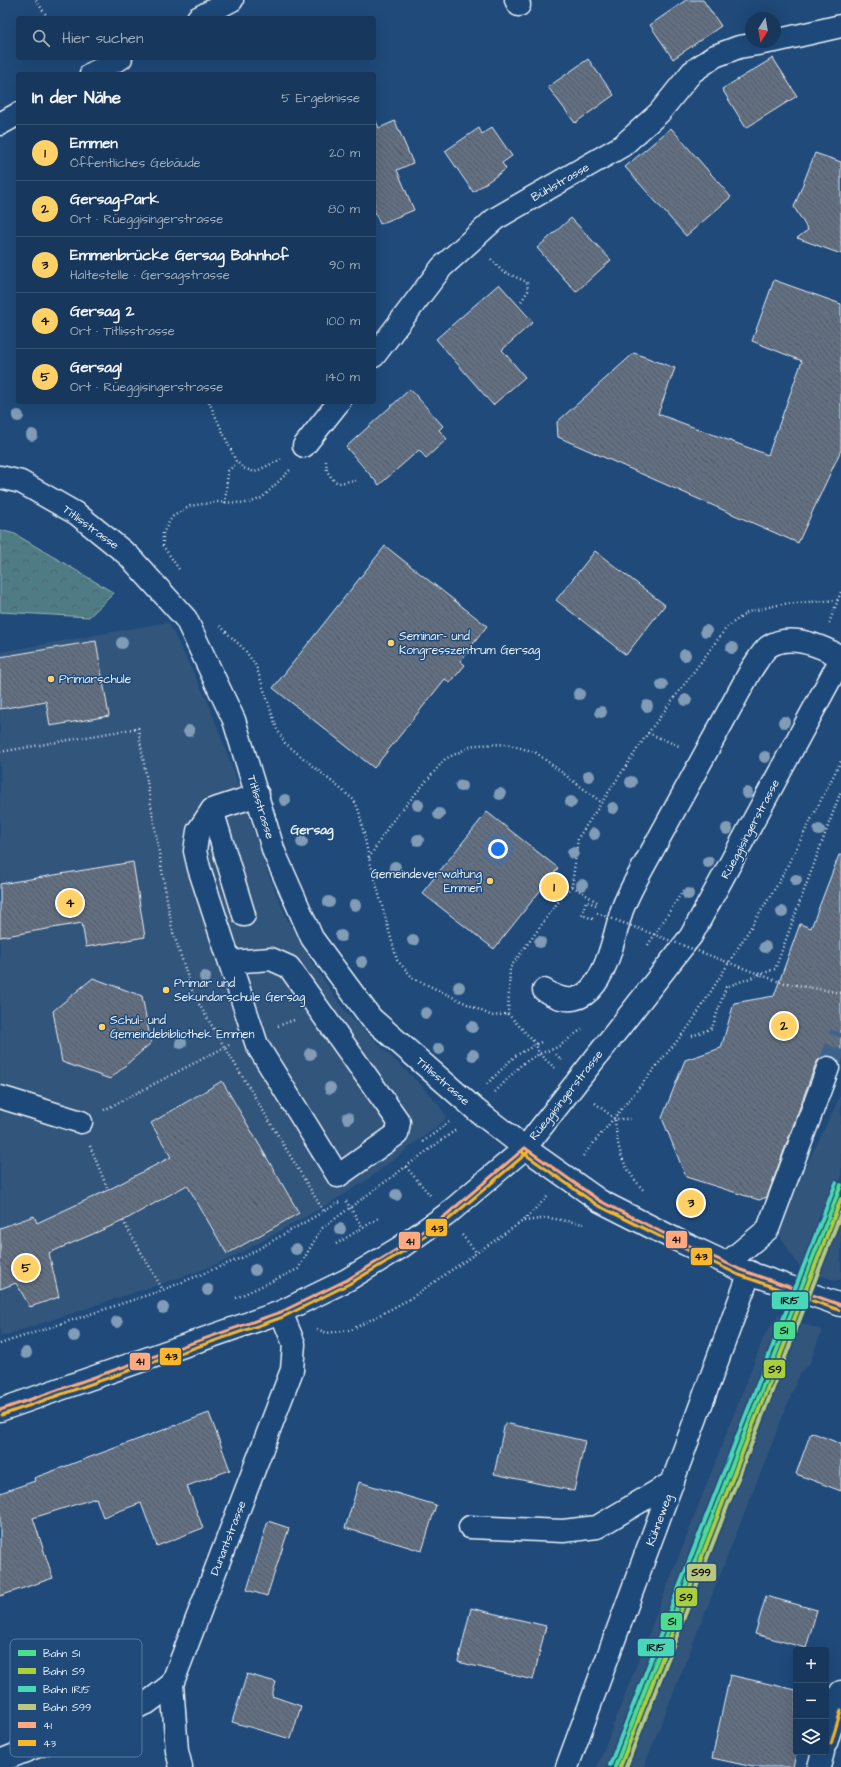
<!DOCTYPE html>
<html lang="de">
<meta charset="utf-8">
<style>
:root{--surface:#17385c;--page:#244365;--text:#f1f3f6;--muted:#9eacbb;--line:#365272;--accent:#ffd166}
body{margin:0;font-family:"Architects Daughter",sans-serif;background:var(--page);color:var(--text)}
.controls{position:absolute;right:12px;bottom:12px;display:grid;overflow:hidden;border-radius:4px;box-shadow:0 4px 16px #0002}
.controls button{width:36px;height:36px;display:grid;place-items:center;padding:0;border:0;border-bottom:1px solid var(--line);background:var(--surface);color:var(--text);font:20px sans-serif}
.compass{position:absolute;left:745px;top:12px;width:36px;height:36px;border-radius:50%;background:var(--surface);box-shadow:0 4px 16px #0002;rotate:191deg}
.you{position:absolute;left:498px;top:849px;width:14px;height:14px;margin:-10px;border:3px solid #fff;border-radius:50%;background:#1a73e8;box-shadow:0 0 0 6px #1a73e833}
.badge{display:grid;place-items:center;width:26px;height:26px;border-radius:50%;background:var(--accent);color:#111;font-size:13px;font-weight:700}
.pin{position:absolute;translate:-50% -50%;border:2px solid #fff;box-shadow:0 1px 4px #0006}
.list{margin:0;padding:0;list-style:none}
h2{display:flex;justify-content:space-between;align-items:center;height:52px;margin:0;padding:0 16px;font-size:17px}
h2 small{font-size:13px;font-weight:400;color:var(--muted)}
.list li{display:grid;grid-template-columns:26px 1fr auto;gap:12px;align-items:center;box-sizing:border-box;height:56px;padding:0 16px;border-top:1px solid var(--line)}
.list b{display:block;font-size:15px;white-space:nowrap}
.list p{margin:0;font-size:13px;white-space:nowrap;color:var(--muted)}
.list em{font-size:13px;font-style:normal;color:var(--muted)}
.icon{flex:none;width:22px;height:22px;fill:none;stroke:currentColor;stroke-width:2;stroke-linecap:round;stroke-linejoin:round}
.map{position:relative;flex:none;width:841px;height:1767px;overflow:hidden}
.search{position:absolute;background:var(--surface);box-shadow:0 4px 16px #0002;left:16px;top:16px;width:360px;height:44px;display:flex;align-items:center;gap:10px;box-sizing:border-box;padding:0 14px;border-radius:4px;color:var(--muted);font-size:15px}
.panel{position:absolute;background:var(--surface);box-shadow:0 4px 16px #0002;left:16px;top:72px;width:360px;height:332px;border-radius:4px}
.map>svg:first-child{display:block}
</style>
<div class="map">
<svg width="841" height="1767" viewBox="0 0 841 1767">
<defs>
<pattern id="forest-crowns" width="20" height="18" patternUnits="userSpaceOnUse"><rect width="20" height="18" fill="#507b84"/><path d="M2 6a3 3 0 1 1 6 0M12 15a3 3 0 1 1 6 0" fill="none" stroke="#4c646a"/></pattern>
<pattern id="building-back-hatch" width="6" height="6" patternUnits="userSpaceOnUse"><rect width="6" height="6" fill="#636f82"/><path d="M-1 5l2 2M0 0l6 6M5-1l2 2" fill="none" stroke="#535a63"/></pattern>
</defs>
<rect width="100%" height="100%" fill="#1f4a7a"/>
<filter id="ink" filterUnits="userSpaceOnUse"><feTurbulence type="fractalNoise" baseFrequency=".025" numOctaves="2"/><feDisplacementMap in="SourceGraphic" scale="8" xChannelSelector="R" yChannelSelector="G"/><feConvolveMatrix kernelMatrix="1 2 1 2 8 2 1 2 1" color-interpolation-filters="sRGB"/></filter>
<g filter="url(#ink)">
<g fill="#33557c">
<path d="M168,622L208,702L234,772L267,871L287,919L314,966L348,1015L422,1086L439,1105L446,1116L445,1120L367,1180L330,1203L231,1258L202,1270L0,1337V652Z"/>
<path d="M841,1094V1279L836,1281L800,1268L776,1229Z"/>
<path d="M779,1315L822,1330L810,1363L800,1373L644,1767H597L765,1334Z"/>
</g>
<path fill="url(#forest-crowns)" stroke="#9cb6be" d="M0,530L15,534L114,593L89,617L0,612Z"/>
<g fill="url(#building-back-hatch)" stroke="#e8f1f8">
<path d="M686,0H703L721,26L673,59L650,25Z"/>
<path d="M773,58L797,96L746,128L722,89Z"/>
<path d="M588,59L614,95L575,123L548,87Z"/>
<path d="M374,117L379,128L395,121L413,163L397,170L414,210L380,224L374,210Z"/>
<path d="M492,127L512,156L502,163L506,169L473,192L445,151L479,128L482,134Z"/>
<path d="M671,128L731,197L686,236L625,167Z"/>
<path d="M815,153L841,162V254L797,238L808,230L794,207Z"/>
<path d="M571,218L611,260L576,292L537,248Z"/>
<path d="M774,280L841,304V450L798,543L558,437L557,422L634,353L675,368L658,414L768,455L802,361L752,341Z"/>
<path d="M499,284L533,322L502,350L525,377L493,405L436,339Z"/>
<path d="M410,389L443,426L439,430L447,439L426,458L419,450L379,485L346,447Z"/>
<path d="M385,546L487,626L460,661L465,665L450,683L445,679L374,768L273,688Z"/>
<path d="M595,551L665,605L626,655L556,600Z"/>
<path d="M96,641L109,716L50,726L46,701L0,709V657Z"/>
<path d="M487,812L558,868L494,949L422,893Z"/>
<path d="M839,855H841V1063L839,1064L833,1056H826L820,1058L816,1063L767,1197L759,1200L686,1177L662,1118L685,1060L721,1048L734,1003L774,996L800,924L811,928Z"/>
<path d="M133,862L145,937L86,947L82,923L0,937V884Z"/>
<path d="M93,978L142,996L151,1043L110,1079L62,1062L53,1011Z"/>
<path d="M222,1081L299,1213L227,1254L187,1185L123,1221L49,1253L59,1297L30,1307L16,1283L0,1289V1228L34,1216L37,1223L108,1190L171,1157L151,1123Z"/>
<path d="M209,1413L230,1470L187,1486L203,1528L157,1546L141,1503L103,1517L96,1498L33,1518L53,1578L0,1596V1493L35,1481L34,1478Z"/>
<path d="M505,1423L585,1441L574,1491L494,1474Z"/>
<path d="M811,1432L841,1444V1491L796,1474Z"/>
<path d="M359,1482L436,1505L422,1551L345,1528Z"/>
<path d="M268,1521L289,1528L267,1596L247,1590Z"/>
<path d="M766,1596L817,1610L806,1648L755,1634Z"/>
<path d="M471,1608L546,1626L533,1680L458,1662Z"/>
<path d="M247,1674L276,1682L272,1696L301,1706L291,1739L232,1722Z"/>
<path d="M730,1675L796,1690V1755L793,1767H753L712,1758Z"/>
</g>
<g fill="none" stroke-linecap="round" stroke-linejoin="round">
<path stroke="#3d638d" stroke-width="22" stroke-dasharray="22 11" stroke-linecap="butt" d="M828,1068L841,1033"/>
<defs>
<g id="minor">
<path d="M516,0L519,5"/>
<path d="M198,18L232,0"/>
<path d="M775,41L841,26"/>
<path d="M91,74L121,58"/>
<path d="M0,124L18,114"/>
<path d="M374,356L442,267L495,219L622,146L659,113L692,72L715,56L739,47L769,42"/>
<path d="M304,446L339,402"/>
<path d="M0,477L21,482L77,514L129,556L186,619L234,720L274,852L312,938L371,1018L476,1110L525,1148L600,1201L675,1239L741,1270L841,1305"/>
<path d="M212,810L244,915"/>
<path d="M230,962L271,959L289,967L399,1122L397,1134L338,1176L257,1045L199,868L195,851L198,831L212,810L258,795"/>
<path d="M544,990C598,1026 611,947 621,913C624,903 630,892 635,882L751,670C756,663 762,652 768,647C790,632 821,646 841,657"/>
<path d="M0,1097L81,1122"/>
<path d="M727,1263L768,1229L828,1068"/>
<path d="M0,1410L281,1312L347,1280L401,1247L446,1215L525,1148L691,936L841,659"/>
<path d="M470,1527L563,1531L597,1527L673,1482"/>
<path d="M826,1743L841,1692"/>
<path d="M0,1761L147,1703L172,1684"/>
<path d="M181,1767L177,1751L172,1684L292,1370L294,1344L281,1312"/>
<path d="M567,1767L750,1272"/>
<path d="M819,1767L823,1752"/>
</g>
</defs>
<use href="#minor" stroke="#e8f1f8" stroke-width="25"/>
<g stroke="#e8f1f8" stroke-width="2.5" stroke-dasharray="1 3" stroke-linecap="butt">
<path d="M36,0L48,18"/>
<path d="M491,259L502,271L527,282L528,291L520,303"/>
<path d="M209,402L236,461L243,468L255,472L281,459"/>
<path d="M326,461L327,471L334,481L339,483L356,480"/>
<path d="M225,503L228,471L237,463"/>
<path d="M179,569L163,546V533L172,517L190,506L216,502L249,503L262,498L291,469"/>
<path d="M829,623L841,592"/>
<path d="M220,626L245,650L256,666L277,729L285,743L354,800L359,811L369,858L397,960L413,978L492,1016L508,1014"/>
<path d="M648,733L679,746"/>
<path d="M0,752L138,728L172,929L194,996L324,1212"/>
<path d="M369,858L390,824L445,759L474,745L506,744L535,752L601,802"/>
<path d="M597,902L572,886L578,838L648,733L727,627L748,612L782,604L838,600"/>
<path d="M593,919L582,915L586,901L596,905"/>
<path d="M648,945L684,889"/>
<path d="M780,982L841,993"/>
<path d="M278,1026L294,1020"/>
<path d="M692,1036L712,1028L726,987L775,969L841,791"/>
<path d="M556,1054L562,1060"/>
<path d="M555,1068L539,1054L536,1044L508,1014L510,968L564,894L572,886"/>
<path d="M487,1084L515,1056L541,1042"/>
<path d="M495,1092L522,1064L539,1054L558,1047L582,1029"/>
<path d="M595,1103L615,1119H632"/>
<path d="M104,1110L229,1045"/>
<path d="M615,1120C618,1153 622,1166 645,1192"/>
<path d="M423,1142L449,1122"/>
<path d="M90,1146L108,1190"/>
<path d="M583,1156L690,1025L779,882L841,761"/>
<path d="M406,1167L430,1195"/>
<path d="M346,1201L363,1228"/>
<path d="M123,1221L163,1290"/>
<path d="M524,1221L549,1218L584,1224"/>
<path d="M462,1235L477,1253"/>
<path d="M336,1244L379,1218"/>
<path d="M236,1298L298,1269L321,1229L457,1129"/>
<path d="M317,1329L327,1333L351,1330L408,1300L523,1221L548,1196"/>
<path d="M0,1344L163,1290L246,1256L340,1202"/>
</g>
<use href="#minor" stroke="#1f4a7a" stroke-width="22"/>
<path stroke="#e8f1f8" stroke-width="2.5" stroke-dasharray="1 3" stroke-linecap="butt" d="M597,913L780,982"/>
<defs>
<g id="bus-1">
<path d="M525,1148L600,1201L675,1239L741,1270L841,1305"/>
<path d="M0,1410L281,1312L347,1280L401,1247L446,1215L525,1148"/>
</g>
<g id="bus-2">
<path d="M522,1152L597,1205L673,1243L739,1275L839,1310"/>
<path d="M2,1415L283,1317L349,1284L404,1251L449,1219L528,1152"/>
<path d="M831,1744L841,1710"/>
</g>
</defs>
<use href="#bus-1" stroke="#1f4a7a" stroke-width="6"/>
<use href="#bus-2" stroke="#1f4a7a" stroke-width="6"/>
<use href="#bus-1" stroke="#ffa980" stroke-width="3"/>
<use href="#bus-2" stroke="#fab62d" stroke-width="3"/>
<defs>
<path id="rail-1" d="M615,1767L841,1185"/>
<path id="rail-2" d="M620,1767L841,1199"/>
<path id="rail-3" d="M610,1765L836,1183"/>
<path id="rail-4" d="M626,1767L841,1213"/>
</defs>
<use href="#rail-1" stroke="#1f4a7a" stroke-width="7"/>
<use href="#rail-2" stroke="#1f4a7a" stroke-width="7"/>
<use href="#rail-3" stroke="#1f4a7a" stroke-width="7"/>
<use href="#rail-4" stroke="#1f4a7a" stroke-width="7"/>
<use href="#rail-1" stroke="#4ddd8e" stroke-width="4"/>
<use href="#rail-2" stroke="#a9d03c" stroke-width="4"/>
<use href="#rail-3" stroke="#4ad6b8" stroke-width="4"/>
<use href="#rail-4" stroke="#b8c881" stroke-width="4"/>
</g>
<g fill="#819cb6">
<circle cx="18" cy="416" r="6"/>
<circle cx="32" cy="435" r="6"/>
<circle cx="706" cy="631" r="6"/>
<circle cx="122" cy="643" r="6"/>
<circle cx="732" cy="648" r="6"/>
<circle cx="685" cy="655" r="6"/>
<circle cx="662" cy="685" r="6"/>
<circle cx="579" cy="694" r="6"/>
<circle cx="686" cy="700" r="6"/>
<circle cx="647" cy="706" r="6"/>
<circle cx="601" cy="712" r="6"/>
<circle cx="784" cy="722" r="6"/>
<circle cx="189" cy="731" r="6"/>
<circle cx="765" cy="757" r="6"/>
<circle cx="589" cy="776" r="6"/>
<circle cx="631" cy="782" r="6"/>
<circle cx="461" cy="786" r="6"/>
<circle cx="747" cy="793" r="6"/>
<circle cx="500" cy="794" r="6"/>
<circle cx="285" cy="800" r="6"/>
<circle cx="571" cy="802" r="6"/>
<circle cx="418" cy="805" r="6"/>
<circle cx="613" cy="808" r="6"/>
<circle cx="439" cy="814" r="6"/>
<circle cx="727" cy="829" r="6"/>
<circle cx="819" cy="830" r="6"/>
<circle cx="594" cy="834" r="6"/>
<circle cx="418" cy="840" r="6"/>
<circle cx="302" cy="842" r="6"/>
<circle cx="573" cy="853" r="6"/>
<circle cx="708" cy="862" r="6"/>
<circle cx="395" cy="867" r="6"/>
<circle cx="796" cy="880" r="6"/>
<circle cx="582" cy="885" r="6"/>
<circle cx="688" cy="894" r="6"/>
<circle cx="329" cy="902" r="6"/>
<circle cx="355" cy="905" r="6"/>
<circle cx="782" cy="912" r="6"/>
<circle cx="341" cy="936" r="6"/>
<circle cx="413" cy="940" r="6"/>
<circle cx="540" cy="942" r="6"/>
<circle cx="765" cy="947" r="6"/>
<circle cx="362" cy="962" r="6"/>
<circle cx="205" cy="977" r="6"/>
<circle cx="459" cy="987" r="6"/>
<circle cx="426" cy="1013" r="6"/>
<circle cx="472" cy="1027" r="6"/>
<circle cx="181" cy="1043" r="6"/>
<circle cx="439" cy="1049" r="6"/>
<circle cx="310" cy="1054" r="6"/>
<circle cx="473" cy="1055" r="6"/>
<circle cx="330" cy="1088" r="6"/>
<circle cx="348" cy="1118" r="6"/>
<circle cx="396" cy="1195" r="6"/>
<circle cx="340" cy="1229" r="6"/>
<circle cx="296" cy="1249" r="6"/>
<circle cx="255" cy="1270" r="6"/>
<circle cx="208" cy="1290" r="6"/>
<circle cx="163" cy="1308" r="6"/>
<circle cx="117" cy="1322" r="6"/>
<circle cx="74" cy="1336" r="6"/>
<circle cx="26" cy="1353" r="6"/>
</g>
</g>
<g fill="#ffd166" stroke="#1f4a7a" stroke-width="1.5">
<circle cx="391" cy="643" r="4"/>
<circle cx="51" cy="679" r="4"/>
<circle cx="490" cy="881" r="4"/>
<circle cx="166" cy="990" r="4"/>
<circle cx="102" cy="1027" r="4"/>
</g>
<g text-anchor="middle" stroke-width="3" stroke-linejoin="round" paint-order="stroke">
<g font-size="12" fill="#e8f1f8" stroke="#1f4a7a">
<text transform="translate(560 182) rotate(-30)" y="4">Bühlstrasse</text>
<text transform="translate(91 527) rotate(36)" y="4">Titlisstrasse</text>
<text transform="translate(261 807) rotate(73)" y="4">Titlisstrasse</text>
<text transform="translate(750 829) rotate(-62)" y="4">Rüeggisingerstrasse</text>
<text transform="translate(443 1081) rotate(41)" y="4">Titlisstrasse</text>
<text transform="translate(566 1095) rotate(-52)" y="4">Rüeggisingerstrasse</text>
<text transform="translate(659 1520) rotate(-70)" y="4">Kühneweg</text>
<text transform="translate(228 1538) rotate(-69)" y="4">Dunantstrasse</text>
</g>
<g font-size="12" fill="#e8f1f8" stroke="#1f4a7a" text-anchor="start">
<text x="399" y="640">Seminar- und<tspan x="399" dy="14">Kongresszentrum Gersag</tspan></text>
<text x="59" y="683">Primarschule</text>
<text x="482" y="878" text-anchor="end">Gemeindeverwaltung<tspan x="482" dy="14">Emmen</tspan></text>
<text x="174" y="987">Primar und<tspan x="174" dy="14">Sekundarschule Gersag</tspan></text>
<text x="110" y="1024">Schul- und<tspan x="110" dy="14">Gemeindebibliothek Emmen</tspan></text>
</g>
<g font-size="13" font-weight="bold" fill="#e8f1f8" stroke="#1f4a7a">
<text x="312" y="834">Gersag</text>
</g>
</g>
<rect x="10" y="1639" width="132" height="118" rx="6" fill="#1f4a7a" stroke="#5b7ca0" stroke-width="1"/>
<rect x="18" y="1650" width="18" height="6" fill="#4ddd8e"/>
<rect x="18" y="1668" width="18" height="6" fill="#a9d03c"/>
<rect x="18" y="1686" width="18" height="6" fill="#4ad6b8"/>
<rect x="18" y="1704" width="18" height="6" fill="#b8c881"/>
<rect x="18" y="1722" width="18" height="6" fill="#ffa980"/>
<rect x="18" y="1740" width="18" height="6" fill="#fab62d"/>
<g font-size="11" fill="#e8f1f8">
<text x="43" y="1657">Bahn S1</text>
<text x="43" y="1675">Bahn S9</text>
<text x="43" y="1693">Bahn IR15</text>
<text x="43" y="1711">Bahn S99</text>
<text x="43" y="1729">41</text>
<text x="43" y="1747">43</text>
</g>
<g stroke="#1f4a7a" stroke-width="1.5">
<rect x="425" y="1218" width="23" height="19" rx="4" fill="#fab62d"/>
<rect x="665" y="1230" width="23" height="19" rx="4" fill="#ffa980"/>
<rect x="398" y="1231" width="23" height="19" rx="4" fill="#ffa980"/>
<rect x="690" y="1247" width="23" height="19" rx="4" fill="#fab62d"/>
<rect x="771" y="1291" width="38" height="19" rx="4" fill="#4ad6b8"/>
<rect x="773" y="1321" width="23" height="19" rx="4" fill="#4ddd8e"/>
<rect x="159" y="1347" width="23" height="19" rx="4" fill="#fab62d"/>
<rect x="129" y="1352" width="22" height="19" rx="4" fill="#ffa980"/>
<rect x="763" y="1359" width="23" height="20" rx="4" fill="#a9d03c"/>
<rect x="686" y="1563" width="31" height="19" rx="4" fill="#b8c881"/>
<rect x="675" y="1587" width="23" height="20" rx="4" fill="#a9d03c"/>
<rect x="660" y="1612" width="23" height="19" rx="4" fill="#4ddd8e"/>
<rect x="637" y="1638" width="38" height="19" rx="4" fill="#4ad6b8"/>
</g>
<g font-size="11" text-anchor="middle" font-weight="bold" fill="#111">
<text x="437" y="1232">43</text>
<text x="676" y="1243">41</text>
<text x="410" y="1245">41</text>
<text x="701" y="1260">43</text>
<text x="790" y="1304">IR15</text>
<text x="784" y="1334">S1</text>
<text x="171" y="1360">43</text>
<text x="140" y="1365">41</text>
<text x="775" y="1373">S9</text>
<text x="701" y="1576">S99</text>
<text x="686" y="1601">S9</text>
<text x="672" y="1625">S1</text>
<text x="656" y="1651">IR15</text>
</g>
</svg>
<div class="controls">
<button>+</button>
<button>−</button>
<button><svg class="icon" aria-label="layers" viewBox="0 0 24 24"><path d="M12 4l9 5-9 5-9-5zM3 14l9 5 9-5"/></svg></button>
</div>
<svg class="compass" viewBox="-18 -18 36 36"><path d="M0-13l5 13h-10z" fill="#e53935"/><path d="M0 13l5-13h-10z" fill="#9eacbb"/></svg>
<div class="you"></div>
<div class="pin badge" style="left:554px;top:887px">1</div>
<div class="pin badge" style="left:784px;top:1026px">2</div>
<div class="pin badge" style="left:691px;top:1203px">3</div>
<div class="pin badge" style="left:70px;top:903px">4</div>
<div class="pin badge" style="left:26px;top:1268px">5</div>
<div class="search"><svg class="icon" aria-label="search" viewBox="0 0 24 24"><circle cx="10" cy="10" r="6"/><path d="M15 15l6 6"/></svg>Hier suchen</div>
<section class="panel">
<h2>In der Nähe<small>5 Ergebnisse</small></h2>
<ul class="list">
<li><span class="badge">1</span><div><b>Emmen</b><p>Öffentliches Gebäude</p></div><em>20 m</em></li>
<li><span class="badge">2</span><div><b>Gersag-Park</b><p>Ort · Rüeggisingerstrasse</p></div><em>80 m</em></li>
<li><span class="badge">3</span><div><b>Emmenbrücke Gersag Bahnhof</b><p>Haltestelle · Gersagstrasse</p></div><em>90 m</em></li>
<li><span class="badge">4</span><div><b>Gersag 2</b><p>Ort · Titlisstrasse</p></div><em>100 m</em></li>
<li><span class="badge">5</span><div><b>Gersag1</b><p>Ort · Rüeggisingerstrasse</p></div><em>140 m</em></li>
</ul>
</section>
</div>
